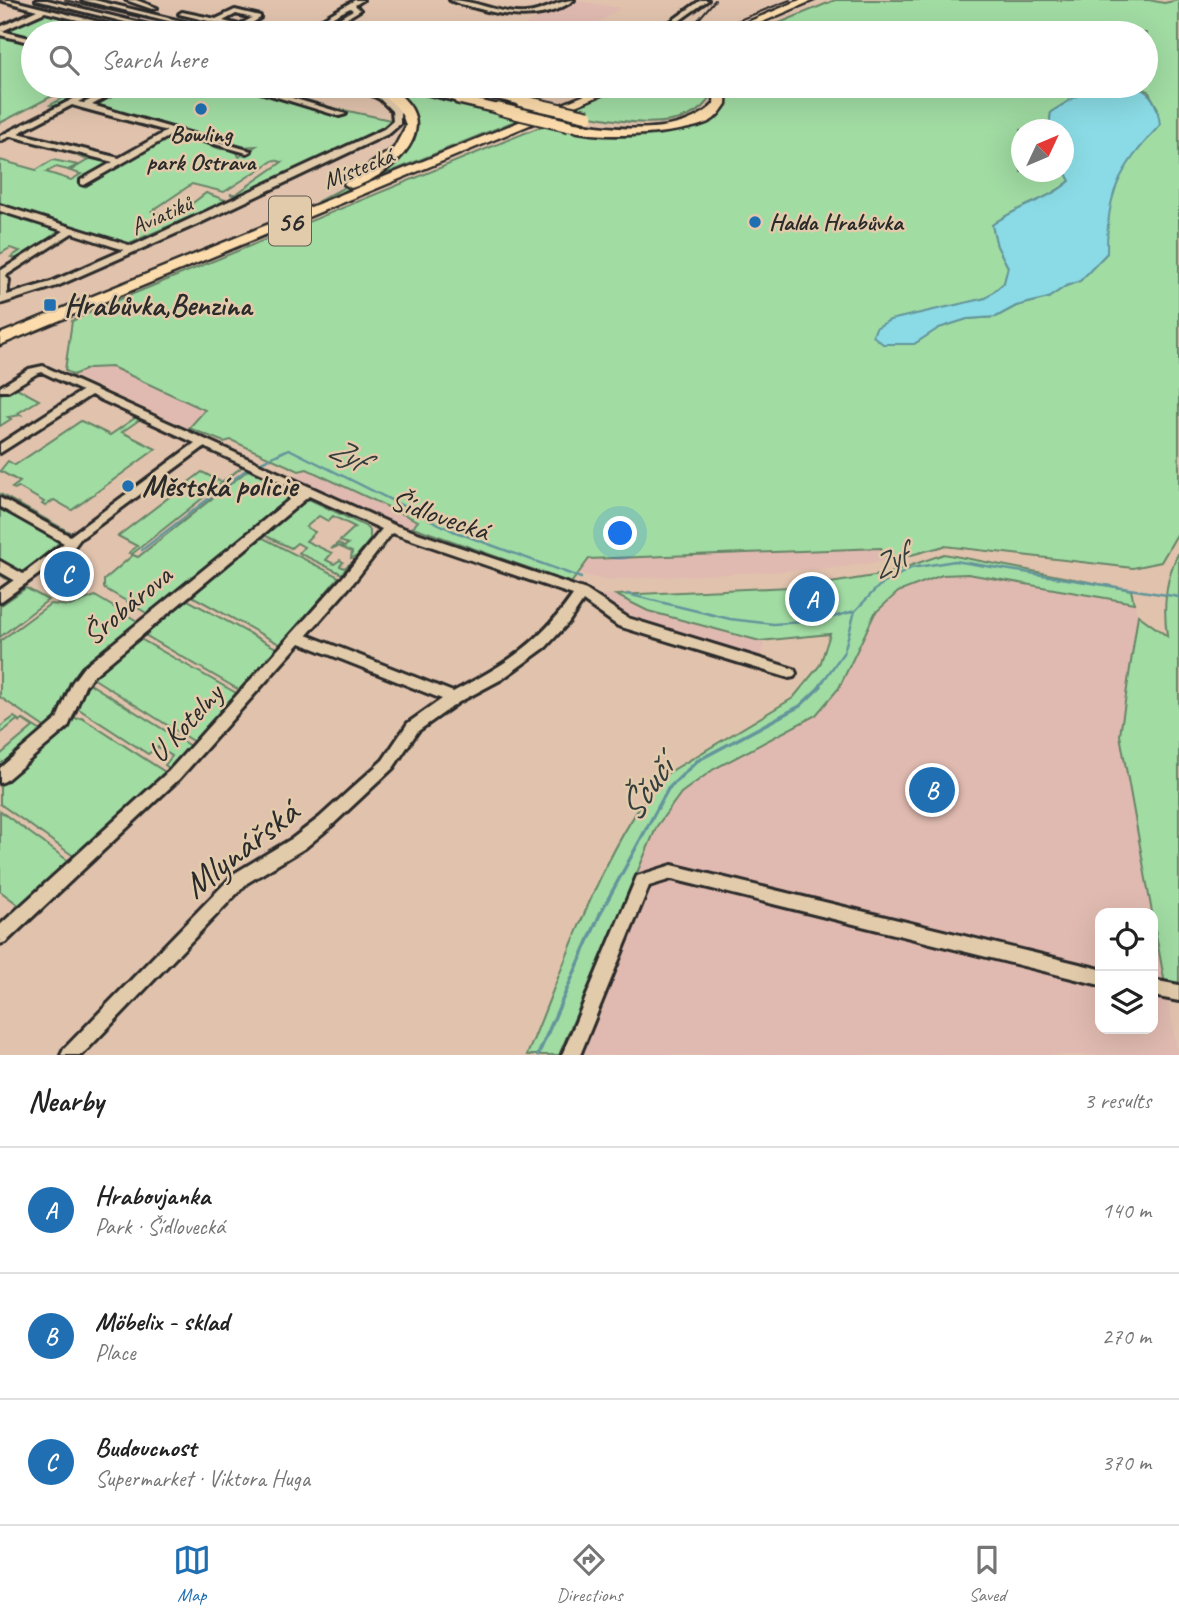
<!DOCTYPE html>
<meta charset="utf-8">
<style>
:root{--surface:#fff;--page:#f6f6f6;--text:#222;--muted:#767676;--line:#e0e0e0;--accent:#1f6fb2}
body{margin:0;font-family:Caveat,sans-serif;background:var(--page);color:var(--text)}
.controls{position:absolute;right:21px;bottom:21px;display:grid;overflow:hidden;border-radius:14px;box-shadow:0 7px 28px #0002}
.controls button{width:63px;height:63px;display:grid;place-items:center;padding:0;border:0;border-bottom:2px solid var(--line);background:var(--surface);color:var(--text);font:35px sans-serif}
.compass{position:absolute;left:1011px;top:119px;width:63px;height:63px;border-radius:50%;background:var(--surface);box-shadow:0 7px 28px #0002;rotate:46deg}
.you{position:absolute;left:621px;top:534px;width:24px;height:24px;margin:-18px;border:5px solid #fff;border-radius:50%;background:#1a73e8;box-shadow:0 0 0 10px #1a73e833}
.badge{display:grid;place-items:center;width:46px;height:46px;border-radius:50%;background:var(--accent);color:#fff;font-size:23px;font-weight:700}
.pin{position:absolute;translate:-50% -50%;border:4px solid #fff;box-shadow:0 2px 7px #0006}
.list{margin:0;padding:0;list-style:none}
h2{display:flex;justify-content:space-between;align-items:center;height:91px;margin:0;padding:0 28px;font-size:30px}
h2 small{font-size:23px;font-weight:400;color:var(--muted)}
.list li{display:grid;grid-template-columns:46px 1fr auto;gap:21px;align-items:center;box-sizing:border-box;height:126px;padding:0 28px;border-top:2px solid var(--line)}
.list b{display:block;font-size:26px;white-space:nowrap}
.list p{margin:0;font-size:23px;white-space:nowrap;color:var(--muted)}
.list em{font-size:23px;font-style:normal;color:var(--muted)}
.icon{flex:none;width:38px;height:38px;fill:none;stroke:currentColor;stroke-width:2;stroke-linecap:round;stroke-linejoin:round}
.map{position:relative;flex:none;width:1179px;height:1055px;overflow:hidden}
.search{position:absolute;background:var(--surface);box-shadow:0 7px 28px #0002;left:21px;right:21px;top:21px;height:77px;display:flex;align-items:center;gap:18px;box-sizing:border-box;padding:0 24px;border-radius:38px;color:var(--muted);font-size:26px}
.sheet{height:469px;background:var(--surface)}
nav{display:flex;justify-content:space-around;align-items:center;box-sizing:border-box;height:98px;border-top:2px solid var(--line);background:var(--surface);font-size:19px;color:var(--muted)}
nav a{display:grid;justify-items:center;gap:4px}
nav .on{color:var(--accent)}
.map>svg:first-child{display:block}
</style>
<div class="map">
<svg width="1179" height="1055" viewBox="0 0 1179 1055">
<rect width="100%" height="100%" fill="#e1c3ad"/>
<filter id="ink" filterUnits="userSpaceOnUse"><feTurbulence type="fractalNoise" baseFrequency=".0143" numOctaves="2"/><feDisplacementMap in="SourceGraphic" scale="14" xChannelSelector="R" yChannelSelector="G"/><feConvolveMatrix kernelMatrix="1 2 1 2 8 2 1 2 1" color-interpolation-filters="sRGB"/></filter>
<g filter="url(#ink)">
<g fill="#e0bab0">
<path d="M575,0L620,8L583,33H509L520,32L527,27L525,24Z"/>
<path d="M112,366L205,410L189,428L73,375L89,368Z"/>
<path d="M307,469L419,522L409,530L291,478Z"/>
<path d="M881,548L889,561L828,569L605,580L578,574L589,559Z"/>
<path d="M968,574L1134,603L1138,615L1135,648L1120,735L1152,913H1100V1029H1153V916L1178,1055H559L657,826L681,794L714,769L816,715L875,613L898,592L942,575Z"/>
<path d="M602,594L616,595L648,611L760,641L764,644L760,658L644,627L597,601Z"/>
</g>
<g fill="#a1dca3" stroke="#668467" stroke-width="2">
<path d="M835,0H1149L1164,3L1179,0V531L1161,562L1133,568L944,546L889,561L881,548L589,559L571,583L413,527L418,521L307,469L299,471L231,440L224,442L189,428L205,410L112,367L89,368L73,375L65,370L72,321L106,305L547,124C601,139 688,150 727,100L726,86H1093L1051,112L1049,129L1021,130V172L1064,169L1070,181C1047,201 1016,206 992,225L997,246L1008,267L1004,283L986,298L942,309L914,344L938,328L967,319L996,317L1016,306L1048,298L1066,286L1080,281L1107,253V214L1118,177L1158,109L1148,91L1139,86H1146V33H755Z"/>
<path d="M45,13L98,24L81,33H33V86H231L320,108L325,106L395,121L335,152L236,196L230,194H236L282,162L274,160L224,192L192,184L152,211L173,218L206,193L228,201L127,244L0,206V160L36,170L53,160L78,165L68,170L56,167L46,172L71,180L81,174L70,171L88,160L77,156L108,162V164L79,182L84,184L174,133L221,149L236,150L239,157L256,146L241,147L98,109L166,131L69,105L76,101L71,99L56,107L50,105L69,95L60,92L0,123V31Z"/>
<path d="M376,86H400L527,116L317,202L369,174L413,128L386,91Z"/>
<path d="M622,86H708L711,95C689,141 598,118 560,109Z"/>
<path d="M0,211L61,230V231L17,259L11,257L20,251L10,248L0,254Z"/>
<path d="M14,384L13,386L39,400L18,413L21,415L8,417L11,419L0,426V395Z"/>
<path d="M138,416L142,418L122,432L156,449L72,510L54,500L45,506L42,504L44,502L18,487L15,489L12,488L20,482L0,471L8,461L15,465L81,421L110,435Z"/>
<path d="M242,467L132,554L129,553L137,546L118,536L202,472L221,482Z"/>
<path d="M248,470L365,526L370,531V540L356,557L351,558L352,552L338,546L331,549L338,543L344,547L348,544L340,541L355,527L333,516L328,521L319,516L306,527L315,532L306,541L332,553L326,560L334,564L340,560L343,562L340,566L344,568L351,563L342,574L299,553L304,547L297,543L291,548L264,535L261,537L339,577L281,645L190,595L184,598L278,649L241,691L145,635L144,631L137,637L238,694L194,742L91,677L87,682L190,746L169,768L165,765L172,756L158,747L148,754L77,708L75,719L82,718L165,772L75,857L0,804V755L33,727L23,720L20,722L17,720L0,734V727L14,717L20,721L22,719L43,732L47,729L0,697V641L50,604L70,606L95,596L139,622L148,614L104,588V580L133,555L138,557Z"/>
<path d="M0,494L71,533L11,582L0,575Z"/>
<path d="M1179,552V993L1166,990L1120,735L1138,615L1167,636C1163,607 1165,578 1179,552Z"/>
<path d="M944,554L1131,590L1134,603L968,574L942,575L898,592L875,613L839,688L816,715L714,769L681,793L657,826L559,1055H527C564,967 602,848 663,776L793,698L820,665L830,634L760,641L648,611L616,595L812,586L886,574Z"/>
<path d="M26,588L48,600L0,637V606Z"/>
<path d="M0,811L70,862L20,906L0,891Z"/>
</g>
<path fill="#8adbe5" stroke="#64959b" stroke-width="2" d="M1093,86C1130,86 1155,79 1160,125C1118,171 1107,191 1107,253L1080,281L1066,286L1048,298L1016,306L996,317L967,319L939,328L914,344H883L873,336L876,328L890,320L986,298L1004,283L1008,267L997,246L992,225C1016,206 1047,201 1070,181L1064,169V130L1049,129L1051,112Z"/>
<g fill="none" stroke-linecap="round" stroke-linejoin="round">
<g stroke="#64959b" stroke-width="2.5">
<path d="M257,464L289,449L453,531L581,578"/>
<path d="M142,550L251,466"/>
<path d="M627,594L730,619L773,624L818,621L855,611L879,586L911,568L955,561L1179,597"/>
<path d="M819,687L844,652L855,611"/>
</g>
<path stroke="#64959b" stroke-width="3.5" d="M538,1055L601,912L668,789L697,761L800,706L821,686"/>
<defs>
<g id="minor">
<path d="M0,0H10L143,33H132L45,12L2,31L33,39V43L0,35V27L37,10Z"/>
<path d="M36,0H47L181,33H170Z"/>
<path d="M82,0H94L230,33H219Z"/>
<path d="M126,0H136L157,8L152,9Z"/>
<path d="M355,0H363L355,5L360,10L339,23L322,19ZM350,8L353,10L336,20L331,18Z"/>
<path d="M450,0C476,0 500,15 526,13C544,12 558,0 574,0C544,21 511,18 476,8C468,6 458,4 450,0Z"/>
<path d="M701,0H708L662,33H655Z"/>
<path d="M235,10L260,16V18L247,26L271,33H260L179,14L182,12L216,19ZM236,14L252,18L239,25L223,21Z"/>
<path d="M99,86H108L78,102L84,103L118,86H127L92,105L251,151L247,153L175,133L84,185L81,184V180L113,162L11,136L0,141V136ZM72,105L82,108L167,131L119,158L18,133Z"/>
<path d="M241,86H252L346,114L339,116Z"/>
<path d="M355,86C373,85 388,97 400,110V124L390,133L202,222L57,286L0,304V271L64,231L0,211V205L132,246L384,129L393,121L392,111L380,99ZM72,233L124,250L51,282L7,295L9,280L5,276Z"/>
<path d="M396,86C423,85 448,101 474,94L452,86H464L479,89L482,95L460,102Z"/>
<path d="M43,366L394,525L586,590L628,618L794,669L796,673L794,677L789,678L618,626L583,601L568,623L546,647L502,679L459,702L418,731L393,768L329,828L305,848L247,883L82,1055H61L64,1049L235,873L293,838L319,818L383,760L408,723L442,699L300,643L179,779L6,942L0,944V925L169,771L343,577L382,529L309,496L93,676L85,686L68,727L5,781L0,783V768L57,719L72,683L83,668L300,491L204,447L80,539L71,551L0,602V590L14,580L0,572V561L23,574L64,543L0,507V498L70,536L195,443L91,395L0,453V444L82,391L42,372L36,374L8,391H0V387L29,369ZM392,533L573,595C539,644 505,665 453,692L307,635L353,583Z"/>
<path d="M672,865L1100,969V985L672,879L649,886L580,1055H562L637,876Z"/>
<path d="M1153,980L1179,985V1001L1153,996Z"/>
</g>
<g id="trunk">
<path d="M800,0H814L736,33H722Z"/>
<path d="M370,86C383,85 395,89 404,99C440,135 386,178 351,188L344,184L346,181L394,148L406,126C401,103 385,100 370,86Z"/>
<path d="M467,86L522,97L528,101L522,105L471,93L465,89Z"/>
<path d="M607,86H623L0,345V334Z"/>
<path d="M715,86H727L726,104C722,110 717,117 712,120C688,135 583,142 563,126L569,122C613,129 681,138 714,104Z"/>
<path d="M460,96L503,106L505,109L499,113L456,103L454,100Z"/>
</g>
</defs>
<use href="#minor" stroke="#2b2b2b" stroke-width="6"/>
<use href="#trunk" stroke="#2b2b2b" stroke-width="5"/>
<use href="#minor" fill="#e2cbab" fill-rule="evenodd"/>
<use href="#trunk" fill="#fcdcac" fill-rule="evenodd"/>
<g stroke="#2b2b2b" stroke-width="2">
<path d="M65,0L208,33"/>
<path d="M687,33L715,0"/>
<path d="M706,33L790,0"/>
</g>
<defs>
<g id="trunk-bridge">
<path d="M522,101L588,116"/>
<path d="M499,109L569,126"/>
</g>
</defs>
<use href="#trunk-bridge" stroke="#2b2b2b" stroke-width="15" stroke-linecap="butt"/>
<use href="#trunk-bridge" stroke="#fcdcac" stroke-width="11"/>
</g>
</g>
<g fill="#1f6fb2" stroke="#e2cbab" stroke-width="2.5">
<circle cx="201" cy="109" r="7"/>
<circle cx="755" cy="222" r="7"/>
<rect x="43" y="298" width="14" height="14" rx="3.5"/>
<circle cx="128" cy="486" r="7"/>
</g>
<g text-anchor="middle" stroke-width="5" stroke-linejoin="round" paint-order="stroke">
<g font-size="24" font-weight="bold" fill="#2b2b2b" stroke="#e2cbab">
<text x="201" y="142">Bowling<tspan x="201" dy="28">park Ostrava</tspan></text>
<text x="769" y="230" text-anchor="start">Halda Hrabůvka</text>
</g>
<g font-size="24" fill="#2b2b2b" stroke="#e2cbab">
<text transform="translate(358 168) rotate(-22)" y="8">Místecká</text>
<text transform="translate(161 215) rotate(-24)" y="8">Aviatiků</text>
</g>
<rect fill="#e2cbab" stroke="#625b51" stroke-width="2" x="269" y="196.5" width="42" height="49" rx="5"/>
<g font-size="28" font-weight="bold" fill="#2b2b2b">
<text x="290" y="231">56</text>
</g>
<g font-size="30" font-weight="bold" fill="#2b2b2b" stroke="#e2cbab" text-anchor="start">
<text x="64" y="315">Hrabůvka,Benzina</text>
<text x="142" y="496">Městská policie</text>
</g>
<g font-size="30" fill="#2b2b2b" stroke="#e2cbab">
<text transform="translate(440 515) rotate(19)" y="10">Šídlovecká</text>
<text transform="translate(127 605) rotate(-40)" y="10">Šrobárova</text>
<text transform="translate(185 723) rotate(-47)" y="10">U Kotelny</text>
</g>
<g font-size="32" font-style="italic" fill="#343d3e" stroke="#e2cbab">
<text transform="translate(348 453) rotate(27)" y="11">Zyf</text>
<text transform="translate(889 561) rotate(-28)" y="11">Zyf</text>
</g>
<g font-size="37" fill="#2b2b2b" stroke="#e2cbab">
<text transform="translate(240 848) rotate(-38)" y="13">Mlynářská</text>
</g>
<g font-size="38" font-style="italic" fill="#343d3e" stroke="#e2cbab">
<text transform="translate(645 789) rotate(-55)" y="13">Ščučí</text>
</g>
</g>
</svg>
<div class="controls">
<button><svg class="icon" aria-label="locate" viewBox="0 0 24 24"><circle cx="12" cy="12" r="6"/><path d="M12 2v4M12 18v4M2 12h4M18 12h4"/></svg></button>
<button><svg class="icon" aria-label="layers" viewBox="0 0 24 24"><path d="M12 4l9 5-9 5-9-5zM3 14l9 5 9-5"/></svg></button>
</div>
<svg class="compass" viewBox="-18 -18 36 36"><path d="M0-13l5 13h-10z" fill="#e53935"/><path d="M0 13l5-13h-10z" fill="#767676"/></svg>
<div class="you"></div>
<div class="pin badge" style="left:812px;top:599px">A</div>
<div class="pin badge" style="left:932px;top:790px">B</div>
<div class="pin badge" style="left:67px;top:574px">C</div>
<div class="search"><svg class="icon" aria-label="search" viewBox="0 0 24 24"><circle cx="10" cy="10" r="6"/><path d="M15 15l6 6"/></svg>Search here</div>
</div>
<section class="sheet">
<h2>Nearby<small>3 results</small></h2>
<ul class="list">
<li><span class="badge">A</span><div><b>Hrabovjanka</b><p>Park · Šídlovecká</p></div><em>140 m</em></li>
<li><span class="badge">B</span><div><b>Möbelix - sklad</b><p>Place</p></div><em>270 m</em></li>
<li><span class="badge">C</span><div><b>Budoucnost</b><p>Supermarket · Viktora Huga</p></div><em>370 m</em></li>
</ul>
</section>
<nav>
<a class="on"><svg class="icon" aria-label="map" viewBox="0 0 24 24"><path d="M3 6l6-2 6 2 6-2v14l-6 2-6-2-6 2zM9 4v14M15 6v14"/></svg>Map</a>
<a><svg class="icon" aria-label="directions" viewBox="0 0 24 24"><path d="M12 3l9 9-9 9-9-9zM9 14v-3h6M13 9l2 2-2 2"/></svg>Directions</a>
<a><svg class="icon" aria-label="saved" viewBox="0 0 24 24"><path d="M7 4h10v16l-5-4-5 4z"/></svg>Saved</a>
</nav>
